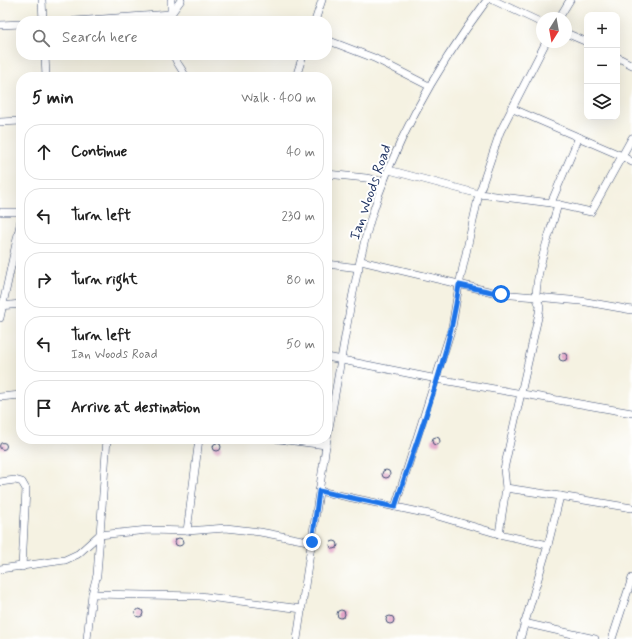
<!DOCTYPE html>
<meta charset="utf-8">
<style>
:root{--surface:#fff;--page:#f6f6f6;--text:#222;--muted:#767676;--line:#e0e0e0}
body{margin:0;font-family:Mynerve,sans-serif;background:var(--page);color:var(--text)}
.controls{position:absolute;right:12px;top:12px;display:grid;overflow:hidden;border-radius:8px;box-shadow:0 4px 16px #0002}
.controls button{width:36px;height:36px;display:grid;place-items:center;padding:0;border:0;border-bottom:1px solid var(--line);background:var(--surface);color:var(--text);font:20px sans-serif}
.compass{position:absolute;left:536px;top:12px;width:36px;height:36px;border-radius:50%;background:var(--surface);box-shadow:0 4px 16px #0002;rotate:191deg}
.stop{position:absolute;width:12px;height:12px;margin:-9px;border:3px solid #1a73e8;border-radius:50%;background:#fff}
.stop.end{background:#1a73e8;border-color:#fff;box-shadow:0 1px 4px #0008}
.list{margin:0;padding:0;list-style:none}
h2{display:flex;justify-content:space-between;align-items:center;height:52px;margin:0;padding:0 16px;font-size:17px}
h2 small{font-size:13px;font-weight:400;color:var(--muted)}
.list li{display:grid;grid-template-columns:26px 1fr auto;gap:12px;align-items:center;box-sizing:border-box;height:56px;margin:0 8px 8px;padding:0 8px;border:1px solid var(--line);border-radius:16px}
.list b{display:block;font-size:15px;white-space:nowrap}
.list p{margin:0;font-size:13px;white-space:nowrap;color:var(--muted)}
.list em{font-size:13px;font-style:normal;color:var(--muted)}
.icon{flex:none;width:22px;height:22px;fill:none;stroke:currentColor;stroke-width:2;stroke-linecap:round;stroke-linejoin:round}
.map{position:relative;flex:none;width:632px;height:639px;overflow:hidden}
.search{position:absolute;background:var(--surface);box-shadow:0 4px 16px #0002;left:16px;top:16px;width:316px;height:44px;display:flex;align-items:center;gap:10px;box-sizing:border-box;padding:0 14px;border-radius:16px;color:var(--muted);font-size:15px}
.panel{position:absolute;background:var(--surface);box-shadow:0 4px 16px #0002;left:16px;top:72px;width:316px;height:372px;border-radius:16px}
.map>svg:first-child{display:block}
</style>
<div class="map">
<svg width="632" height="639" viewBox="0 0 632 639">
<rect width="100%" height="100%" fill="#fff"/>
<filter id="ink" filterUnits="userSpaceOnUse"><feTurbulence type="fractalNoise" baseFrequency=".025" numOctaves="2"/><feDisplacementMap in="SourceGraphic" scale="8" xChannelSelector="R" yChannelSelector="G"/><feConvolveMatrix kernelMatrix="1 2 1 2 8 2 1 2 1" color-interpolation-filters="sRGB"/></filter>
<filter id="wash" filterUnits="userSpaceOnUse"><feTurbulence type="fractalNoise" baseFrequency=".012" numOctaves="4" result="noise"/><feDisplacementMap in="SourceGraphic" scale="16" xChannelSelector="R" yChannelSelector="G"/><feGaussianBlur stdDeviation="0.9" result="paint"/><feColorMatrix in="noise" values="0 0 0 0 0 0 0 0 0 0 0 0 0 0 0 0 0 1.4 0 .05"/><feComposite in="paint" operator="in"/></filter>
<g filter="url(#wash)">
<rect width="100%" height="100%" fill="#f5f2e2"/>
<g id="blocks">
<g fill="#e1a0c5">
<circle cx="563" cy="357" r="4"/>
<circle cx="436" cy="441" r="4"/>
<circle cx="3" cy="446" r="3.5"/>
<circle cx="217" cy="447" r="4"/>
<circle cx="386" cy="474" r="4"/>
<circle cx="179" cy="542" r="4"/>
<circle cx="334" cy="545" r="4"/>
<circle cx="139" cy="613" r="4"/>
<circle cx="341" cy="614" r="4"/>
<circle cx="390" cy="620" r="4"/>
</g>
</g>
</g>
<g filter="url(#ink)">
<use href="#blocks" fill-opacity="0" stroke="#3c4c72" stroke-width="1"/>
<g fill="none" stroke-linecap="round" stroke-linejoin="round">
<defs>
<g id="minor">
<path d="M42,0L43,21"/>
<path d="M171,0V21"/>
<path d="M493,0L542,23"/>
<path d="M559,18L570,0"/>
<path d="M75,21L171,14L181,0"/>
<path d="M315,21L322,0"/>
<path d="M0,25L21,24"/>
<path d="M566,33L587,42"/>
<path d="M327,40L374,58L429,86"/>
<path d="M45,55L46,77"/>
<path d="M174,55C176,64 184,70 185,77"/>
<path d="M617,57L632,65"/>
<path d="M296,77L303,55"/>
<path d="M511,108L622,156L632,138"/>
<path d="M0,122L21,121"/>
<path d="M389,170L479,194L551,203L591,212L622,156L632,162"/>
<path d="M327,174L366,178L384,182"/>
<path d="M551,203L579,137"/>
<path d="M558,204C550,235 537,265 536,297L581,301L632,310"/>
<path d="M0,212H21"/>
<path d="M361,261L501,294L536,297L540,306L539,313L504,469L506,488"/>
<path d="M327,264L359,268"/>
<path d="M0,306L21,304"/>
<path d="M0,318L21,220"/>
<path d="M327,357L437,379L632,413"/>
<path d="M0,397L21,395"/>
<path d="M327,438C341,366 350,292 370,221C394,141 437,67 487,0"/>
<path d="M278,439L326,445"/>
<path d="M0,482L15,480L22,482L26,489L22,567"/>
<path d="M319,491L434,515L499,534L548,545L560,496L632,508"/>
<path d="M395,507L452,327L459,285L479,194L500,132L546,42"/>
<path d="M187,531L199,439"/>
<path d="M499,534L506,488L560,496"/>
<path d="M0,569L65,560L78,554L99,535L148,530L187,531L226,528L260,532L313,542"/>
<path d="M92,594L200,596L302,609"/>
<path d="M524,623L595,639"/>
<path d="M87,639L92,594L97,575L107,439"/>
<path d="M297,639L327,439"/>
<path d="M520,639L548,545"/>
<path d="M612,639L632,578"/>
</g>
</defs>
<use href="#minor" stroke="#3c4c72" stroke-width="8"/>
<use href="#minor" stroke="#fff" stroke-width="7"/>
</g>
</g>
<g fill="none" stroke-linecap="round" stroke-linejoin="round" filter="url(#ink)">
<path stroke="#1a73e8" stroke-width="5" d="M312,542L319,491L395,507C418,435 449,360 459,285L501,294"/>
</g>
<g text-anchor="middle" stroke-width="4" stroke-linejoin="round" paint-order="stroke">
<g font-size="15" fill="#1b2f5e" stroke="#fff">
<text transform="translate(370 192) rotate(-71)" y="5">Ian Woods Road</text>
</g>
</g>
</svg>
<div class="controls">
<button>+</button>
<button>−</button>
<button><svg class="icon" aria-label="layers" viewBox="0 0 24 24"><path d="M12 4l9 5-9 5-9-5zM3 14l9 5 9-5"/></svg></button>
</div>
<svg class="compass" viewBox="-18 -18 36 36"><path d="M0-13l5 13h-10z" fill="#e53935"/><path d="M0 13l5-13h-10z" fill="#767676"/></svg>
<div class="stop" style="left:501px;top:294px"></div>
<div class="stop end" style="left:312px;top:542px"></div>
<div class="search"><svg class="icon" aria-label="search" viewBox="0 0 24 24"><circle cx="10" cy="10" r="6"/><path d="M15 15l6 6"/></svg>Search here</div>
<section class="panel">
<h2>5 min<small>Walk · 400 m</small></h2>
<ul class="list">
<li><svg class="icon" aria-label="ahead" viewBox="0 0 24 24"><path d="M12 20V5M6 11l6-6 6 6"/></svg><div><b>Continue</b></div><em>40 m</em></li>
<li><svg class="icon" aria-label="left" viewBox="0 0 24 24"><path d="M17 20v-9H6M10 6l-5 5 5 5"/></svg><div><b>Turn left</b></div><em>230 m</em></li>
<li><svg class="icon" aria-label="right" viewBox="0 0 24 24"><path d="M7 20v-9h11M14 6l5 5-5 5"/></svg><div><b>Turn right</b></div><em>80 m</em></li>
<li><svg class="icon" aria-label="left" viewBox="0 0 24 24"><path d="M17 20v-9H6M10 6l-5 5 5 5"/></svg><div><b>Turn left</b><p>Ian Woods Road</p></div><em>50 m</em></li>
<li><svg class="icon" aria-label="arrive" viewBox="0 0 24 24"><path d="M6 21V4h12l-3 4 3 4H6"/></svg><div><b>Arrive at destination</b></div></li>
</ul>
</section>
</div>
